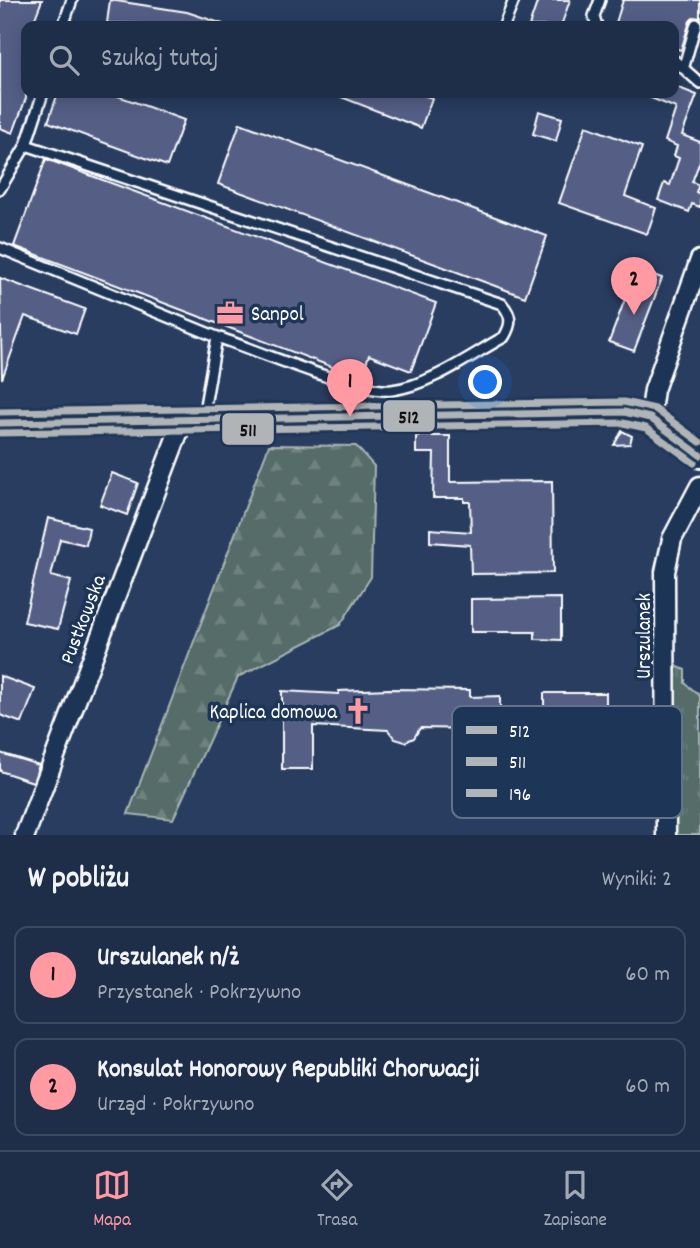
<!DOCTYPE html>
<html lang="pl">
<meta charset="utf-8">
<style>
:root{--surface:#1e2e48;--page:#2b3a52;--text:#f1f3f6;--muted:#a1a8b4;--line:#3c4a60;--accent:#ff9aa2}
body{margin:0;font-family:Dekko,sans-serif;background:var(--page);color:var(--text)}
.you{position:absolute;left:486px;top:383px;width:24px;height:24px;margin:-18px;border:5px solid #fff;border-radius:50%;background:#1a73e8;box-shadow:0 0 0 10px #1a73e833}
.badge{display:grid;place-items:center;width:46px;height:46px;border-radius:50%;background:var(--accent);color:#111;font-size:23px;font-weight:700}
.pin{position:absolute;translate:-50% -58px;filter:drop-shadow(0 2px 4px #0008)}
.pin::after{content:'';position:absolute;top:37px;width:24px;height:21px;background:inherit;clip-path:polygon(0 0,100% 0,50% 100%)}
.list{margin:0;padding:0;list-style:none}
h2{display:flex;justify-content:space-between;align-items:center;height:91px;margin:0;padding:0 28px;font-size:30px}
h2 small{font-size:23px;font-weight:400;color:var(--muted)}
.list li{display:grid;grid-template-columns:46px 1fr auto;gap:21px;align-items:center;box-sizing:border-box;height:98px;margin:0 14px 14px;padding:0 14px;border:2px solid var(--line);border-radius:14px}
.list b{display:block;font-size:26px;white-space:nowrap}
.list p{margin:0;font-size:23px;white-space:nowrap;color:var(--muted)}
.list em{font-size:23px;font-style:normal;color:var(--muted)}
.icon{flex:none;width:38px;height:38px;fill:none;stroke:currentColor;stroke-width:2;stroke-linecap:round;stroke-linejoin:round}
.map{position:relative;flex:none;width:700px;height:835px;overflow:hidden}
.search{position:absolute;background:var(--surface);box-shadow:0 4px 18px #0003;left:21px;right:21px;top:21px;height:77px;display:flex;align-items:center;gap:18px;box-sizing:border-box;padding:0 24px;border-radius:14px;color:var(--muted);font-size:26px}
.sheet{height:315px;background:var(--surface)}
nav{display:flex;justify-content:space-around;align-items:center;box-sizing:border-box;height:98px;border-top:2px solid var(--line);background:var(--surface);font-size:19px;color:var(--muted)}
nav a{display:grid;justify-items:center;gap:4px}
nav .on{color:var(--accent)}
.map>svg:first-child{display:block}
</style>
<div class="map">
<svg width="700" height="835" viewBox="0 0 700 835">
<defs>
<pattern id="grass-tufts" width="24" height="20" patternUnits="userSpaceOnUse" patternTransform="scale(1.75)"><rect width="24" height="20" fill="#556c68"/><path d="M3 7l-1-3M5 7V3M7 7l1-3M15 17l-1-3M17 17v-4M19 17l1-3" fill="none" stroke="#6e827f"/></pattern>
<pattern id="forest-firs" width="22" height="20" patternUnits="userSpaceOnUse" patternTransform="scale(1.75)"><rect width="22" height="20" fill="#556c68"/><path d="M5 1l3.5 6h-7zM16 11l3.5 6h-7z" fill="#6e827f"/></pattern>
</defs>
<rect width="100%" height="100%" fill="#283d60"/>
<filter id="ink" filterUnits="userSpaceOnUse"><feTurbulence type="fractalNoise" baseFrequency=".0143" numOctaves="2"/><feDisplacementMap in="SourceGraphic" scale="14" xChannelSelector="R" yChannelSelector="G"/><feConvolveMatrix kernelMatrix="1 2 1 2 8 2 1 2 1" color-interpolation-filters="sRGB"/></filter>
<g filter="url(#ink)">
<path fill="url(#grass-tufts)" stroke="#aab6b4" stroke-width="2" d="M678,667L685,670V683L700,696V835H672L674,670Z"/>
<path fill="url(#forest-firs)" stroke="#aab6b4" stroke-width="2" d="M269,445L356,446L374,466L371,577L340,625L238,677L173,819L128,814Z"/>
<g fill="#555f86" stroke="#fff" stroke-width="2">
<path d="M0,0H42L32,26H26V98L13,133L0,128Z"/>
<path d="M110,0L187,12L223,24V26L107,23Z"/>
<path d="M538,0H570L561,26H529Z"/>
<path d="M623,0H700V18L694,17L690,21L681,50L674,48V26H615Z"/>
<path d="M674,86L697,95L682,135L700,142V161L692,182L699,185L696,192L700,194V207L692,204L689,212L658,200L664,183L670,185L679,158L674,156L677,146L665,141L676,108L641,94L674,93Z"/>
<path d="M58,93H110L184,120L167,166L48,122Z"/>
<path d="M331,93H417L432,98L421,128Z"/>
<path d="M539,111L562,118L556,141L533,134Z"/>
<path d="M240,123L547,236L525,297L218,184Z"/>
<path d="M586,126L642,147L625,196L656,208L647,234L559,203Z"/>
<path d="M46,159L436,303L411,371L369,355L361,378L14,246Z"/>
<path d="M624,264L662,278L634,351L609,342L631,283L619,279Z"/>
<path d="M0,278L85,309L76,334L25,316L2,379Z"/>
<path d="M622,431L632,436L630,444L614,445Z"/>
<path d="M416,436H450V482L552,481L553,573L471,574L470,545L430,542V529L471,532L470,502H464V498H433L434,453H416Z"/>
<path d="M112,473L138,483L127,515L100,505Z"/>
<path d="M48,518L89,528L86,545L60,539L51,576L71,581L58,629L24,622Z"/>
<path d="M561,598V640L535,639V632H471V599Z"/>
<path d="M0,676L35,689L22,723L0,715Z"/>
<path d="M389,689L470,690V697L500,696V723H479V729L420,728L414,738L405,742L395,739L388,730L313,726V769H282V691L339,694V691Z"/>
<path d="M544,693H606V732H614L613,752H623L624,768L544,767Z"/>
<path d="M0,753L39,765L33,782L0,771Z"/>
</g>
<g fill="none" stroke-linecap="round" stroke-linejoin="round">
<defs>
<g id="lane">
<path d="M505,23L514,0"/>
<path d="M63,26L72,0"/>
<path d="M597,26L594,16L600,0"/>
<path d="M674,60L700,83"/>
<path d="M684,66L696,24"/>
<path d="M26,145L502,304C512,316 512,324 504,337C471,355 431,385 392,390C359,394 254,349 217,337L203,417"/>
<path d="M0,189L26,145L43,93"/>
<path d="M0,248L217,337"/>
</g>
<g id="street">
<path d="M650,418L654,390L700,260"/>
<path d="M25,835L183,420"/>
<path d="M666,835L665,572L672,539L700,486"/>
</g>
<path id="secondary" d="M0,423L624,412L650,418L700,455"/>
</defs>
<use href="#lane" stroke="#fff" stroke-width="14"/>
<use href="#street" stroke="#fff" stroke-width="23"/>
<use href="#secondary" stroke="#fff" stroke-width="30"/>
<use href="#lane" stroke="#1d3557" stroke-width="9"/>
<use href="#street" stroke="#1d3557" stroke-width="18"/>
<use href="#secondary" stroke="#1d3557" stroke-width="24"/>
<defs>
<path id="bus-1" d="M0,423L624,412L650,418L700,455"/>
<path id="bus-2" d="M0,433L623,423L646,428L694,463"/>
<path id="bus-3" d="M0,412L624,402L655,409L700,442"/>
</defs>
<use href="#bus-1" stroke="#1d3557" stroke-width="12"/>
<use href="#bus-2" stroke="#1d3557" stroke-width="12"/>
<use href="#bus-3" stroke="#1d3557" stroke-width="12"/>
<use href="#bus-1" stroke="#b0b4b7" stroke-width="7"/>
<use href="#bus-2" stroke="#b0b4b7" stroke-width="7"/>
<use href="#bus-3" stroke="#b0b4b7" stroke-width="7"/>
</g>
</g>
<defs>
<symbol id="office-bare" viewBox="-9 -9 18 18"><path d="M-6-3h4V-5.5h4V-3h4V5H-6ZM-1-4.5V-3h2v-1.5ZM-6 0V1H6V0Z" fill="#ff9aa2" stroke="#1d3557" stroke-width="2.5" paint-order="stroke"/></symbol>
<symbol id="church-bare" viewBox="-9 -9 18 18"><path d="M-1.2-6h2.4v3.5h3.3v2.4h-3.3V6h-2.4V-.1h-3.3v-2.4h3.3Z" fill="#ff9aa2" stroke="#1d3557" stroke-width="2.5" paint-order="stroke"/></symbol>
</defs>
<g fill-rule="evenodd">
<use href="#office-bare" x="211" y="294" width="38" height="38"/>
<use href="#church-bare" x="339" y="692" width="38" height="38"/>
</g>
<g text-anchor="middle" stroke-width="7" stroke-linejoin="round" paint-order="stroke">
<g font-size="21" fill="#fff" stroke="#1d3557" text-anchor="start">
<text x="251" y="320">Sanpol</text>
<text x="337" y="718" text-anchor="end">Kaplica domowa</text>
</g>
<g font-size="21" fill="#fff" stroke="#1d3557">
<text transform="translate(82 619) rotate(-69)" y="7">Pustkowska</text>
<text transform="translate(643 636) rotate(-90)" y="7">Urszulanek</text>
</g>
</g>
<rect x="452" y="706" width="230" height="112" rx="10" fill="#1d3557" stroke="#617289" stroke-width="2"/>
<rect x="466" y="726" width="31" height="8" fill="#b0b4b7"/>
<rect x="466" y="757" width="31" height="9" fill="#b0b4b7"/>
<rect x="466" y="789" width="31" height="8" fill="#b0b4b7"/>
<g font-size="19" fill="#fff">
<text x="509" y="737">512</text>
<text x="509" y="768">511</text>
<text x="509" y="800">196</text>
</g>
<g stroke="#1d3557" stroke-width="2.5">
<rect x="382" y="399" width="54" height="34" rx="7" fill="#b0b4b7"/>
<rect x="221" y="412" width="54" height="34" rx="7" fill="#b0b4b7"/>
</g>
<g font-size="19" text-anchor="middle" font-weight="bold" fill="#111">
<text x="409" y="423">512</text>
<text x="248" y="436">511</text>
</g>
</svg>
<div class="you"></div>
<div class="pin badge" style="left:350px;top:417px">1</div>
<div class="pin badge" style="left:634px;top:315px">2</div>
<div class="search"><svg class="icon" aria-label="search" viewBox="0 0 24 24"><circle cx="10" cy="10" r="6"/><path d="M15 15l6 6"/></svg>Szukaj tutaj</div>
</div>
<section class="sheet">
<h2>W pobliżu<small>Wyniki: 2</small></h2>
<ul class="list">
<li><span class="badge">1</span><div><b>Urszulanek n/ż</b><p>Przystanek · Pokrzywno</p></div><em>60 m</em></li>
<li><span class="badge">2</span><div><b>Konsulat Honorowy Republiki Chorwacji</b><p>Urząd · Pokrzywno</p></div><em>60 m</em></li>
</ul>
</section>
<nav>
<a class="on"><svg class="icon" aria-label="map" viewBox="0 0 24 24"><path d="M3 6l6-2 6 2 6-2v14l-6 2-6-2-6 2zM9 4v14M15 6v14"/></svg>Mapa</a>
<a><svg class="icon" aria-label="directions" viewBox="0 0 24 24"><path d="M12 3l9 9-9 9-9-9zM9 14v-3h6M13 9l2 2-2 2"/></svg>Trasa</a>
<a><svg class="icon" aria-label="saved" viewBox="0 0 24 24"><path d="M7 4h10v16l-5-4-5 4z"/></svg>Zapisane</a>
</nav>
